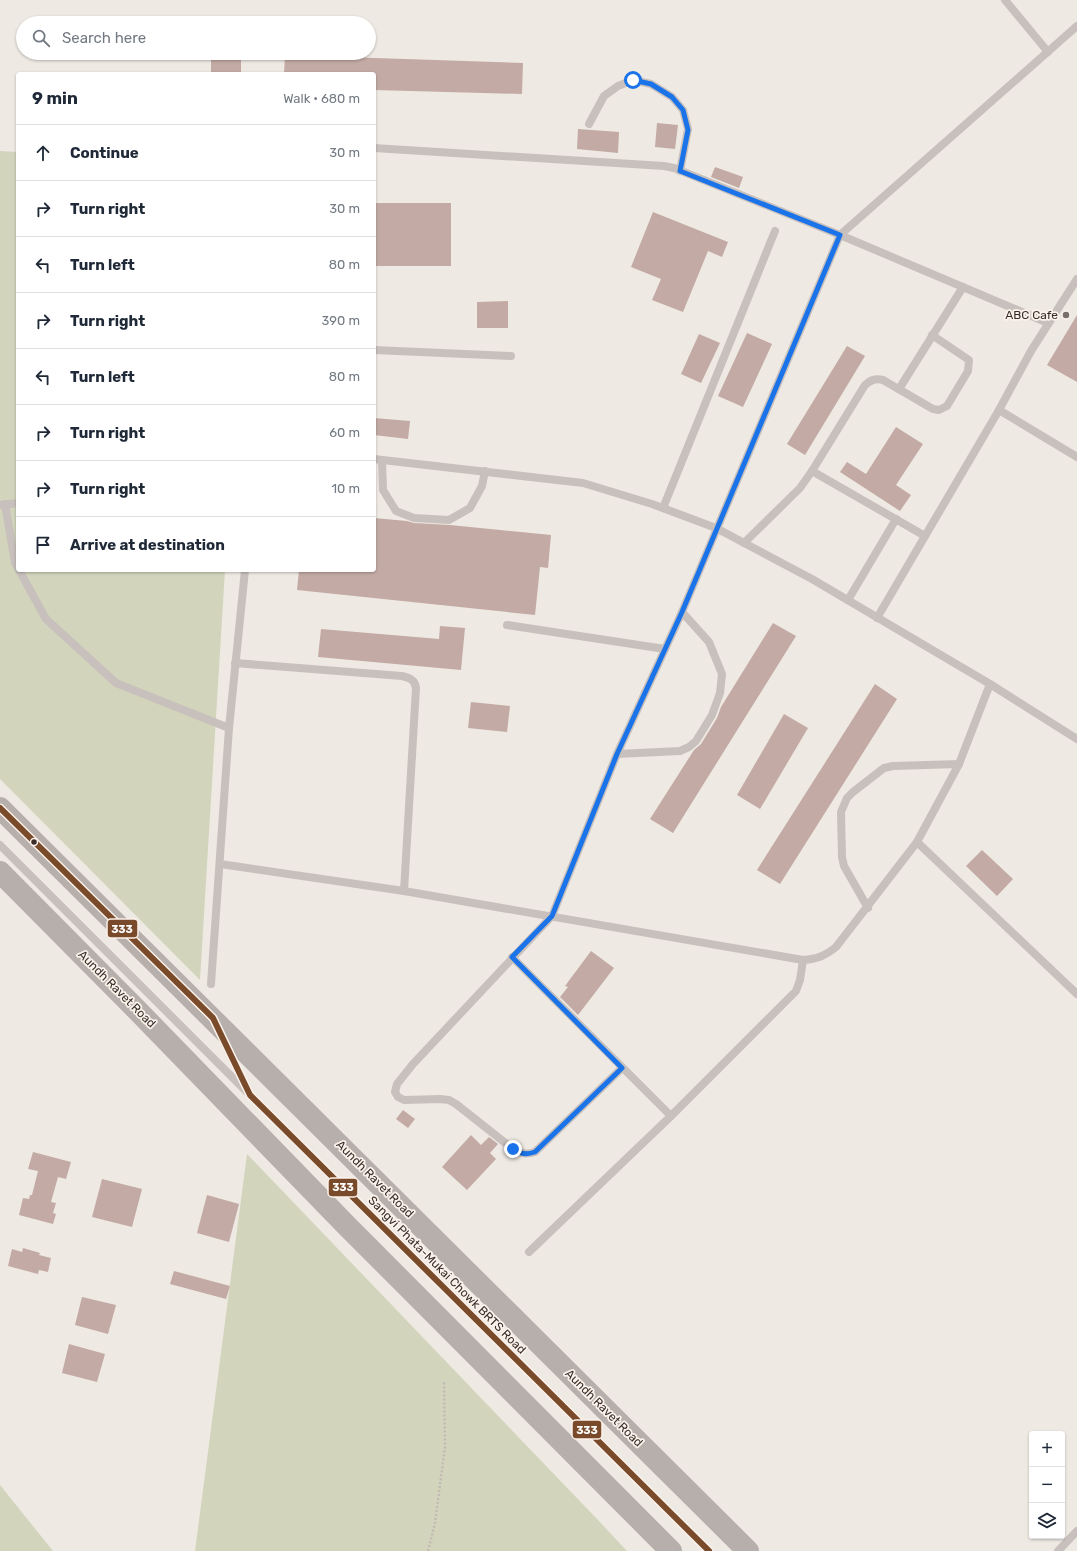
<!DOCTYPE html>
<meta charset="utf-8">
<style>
:root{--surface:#fff;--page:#f6f6f7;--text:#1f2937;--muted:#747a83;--line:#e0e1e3}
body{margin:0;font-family:Rubik,sans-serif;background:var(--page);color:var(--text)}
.controls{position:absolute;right:12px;bottom:12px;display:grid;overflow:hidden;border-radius:4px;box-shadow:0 1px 3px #0004}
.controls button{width:36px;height:36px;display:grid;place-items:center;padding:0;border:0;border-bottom:1px solid var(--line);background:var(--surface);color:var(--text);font:20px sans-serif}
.stop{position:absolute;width:12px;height:12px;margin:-9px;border:3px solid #1a73e8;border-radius:50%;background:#fff}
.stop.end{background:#1a73e8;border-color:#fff;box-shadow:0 1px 4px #0008}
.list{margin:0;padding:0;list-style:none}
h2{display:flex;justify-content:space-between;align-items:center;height:52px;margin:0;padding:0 16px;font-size:17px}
h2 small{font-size:13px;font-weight:400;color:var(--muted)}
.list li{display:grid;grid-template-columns:26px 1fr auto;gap:12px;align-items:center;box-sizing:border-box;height:56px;padding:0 16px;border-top:1px solid var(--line)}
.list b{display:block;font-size:15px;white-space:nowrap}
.list em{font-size:13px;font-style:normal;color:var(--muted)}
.icon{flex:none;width:22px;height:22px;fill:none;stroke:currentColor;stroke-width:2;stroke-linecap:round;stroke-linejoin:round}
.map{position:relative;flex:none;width:1077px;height:1551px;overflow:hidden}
.search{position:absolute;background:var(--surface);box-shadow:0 1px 3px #0004;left:16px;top:16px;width:360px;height:44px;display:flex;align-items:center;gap:10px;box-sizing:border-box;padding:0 14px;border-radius:22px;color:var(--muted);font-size:15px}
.panel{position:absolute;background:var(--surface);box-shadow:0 1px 3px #0004;left:16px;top:72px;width:360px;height:500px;border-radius:4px}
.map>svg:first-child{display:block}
</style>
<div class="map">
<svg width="1077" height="1551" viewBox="0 0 1077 1551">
<rect width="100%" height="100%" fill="#efe9e3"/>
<g fill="#d2d5bc">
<path d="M0,151L18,152V570H225L200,980L0,779Z"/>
<path d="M247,1154L598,1520L627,1551H195Z"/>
<path d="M0,1485L53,1551H0Z"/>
</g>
<g fill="#c3aaa4">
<rect x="211" y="53" width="30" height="21"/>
<path d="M285,55L523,63L522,94L374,90V74H284Z"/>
<path d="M657,123L678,125L675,149L655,147Z"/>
<path d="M578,129L619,132L618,153L577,149Z"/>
<path d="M715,167L743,177L739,188L711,177Z"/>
<rect x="375" y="203" width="76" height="63"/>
<path d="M653,212L728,242L722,257L708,251L683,312L652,300L661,279L631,267Z"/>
<path d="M508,301V328H477V302Z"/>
<path d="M1077,315V382L1047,365Z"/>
<path d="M747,333L772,344L743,407L718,396Z"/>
<path d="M699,334L720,343L701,383L681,374Z"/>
<path d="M847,346L865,356L805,455L787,444Z"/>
<path d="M374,418L410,421L408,439L374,435Z"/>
<path d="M896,427L923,444L896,485L911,495L900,511L840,472L847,462L866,474Z"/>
<path d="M374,518L407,521L414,523L450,525L551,535L548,568L540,567L535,615L297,590L299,570H374Z"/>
<path d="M773,623L796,636L673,833L650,819L694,750L701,744L717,718L721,707Z"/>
<path d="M440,626L465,628L461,670L318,657L321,629L439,639Z"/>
<path d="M875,684L897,699L780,884L757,870Z"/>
<path d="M471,702L510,706L507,732L468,728Z"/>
<path d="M784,714L808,728L760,809L737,795Z"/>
<path d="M982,850L1013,879L997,896L966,866Z"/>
<path d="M591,951L614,968L578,1015L560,997L568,987L565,986Z"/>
<path d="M403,1110L415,1119L408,1128L396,1119Z"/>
<path d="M471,1135L481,1145L489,1137L498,1144L490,1153L496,1159L467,1190L442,1167Z"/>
<path d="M33,1152L71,1162L66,1179L58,1177L51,1202L56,1203L53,1213L56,1214L53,1224L19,1215L23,1198L29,1199L30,1195H32L38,1171L28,1169Z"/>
<path d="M102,1179L142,1189L132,1227L92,1217Z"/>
<path d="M207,1195L239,1204L229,1242L197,1233Z"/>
<path d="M23,1248L40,1253L39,1255L51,1258L48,1272L39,1270L38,1274L8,1266L12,1249L22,1252Z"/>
<path d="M174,1271L230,1286L226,1299L170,1284Z"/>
<path d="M82,1297L116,1305L108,1334L75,1325Z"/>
<path d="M69,1344L105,1354L97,1382L62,1373Z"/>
</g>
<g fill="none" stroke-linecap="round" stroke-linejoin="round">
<path stroke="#c1b9b4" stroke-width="2.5" stroke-dasharray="2 2" stroke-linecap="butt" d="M428,1551L435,1523L445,1447L444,1381"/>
<g stroke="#c8c0bc" stroke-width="8">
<path d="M1005,0L1048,52"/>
<path d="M589,124L604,96L618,86L633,80L651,84L672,97L683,110L688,129L680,171"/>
<path d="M374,148L664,166L674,168L840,235L682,612L617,754L552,916L413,1064L397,1084L395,1092L398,1097L404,1100L440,1099L449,1100L456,1104L513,1149C521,1153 526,1155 535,1152L622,1068"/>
<path d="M1048,323L840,235L1077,26"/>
<path d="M374,350L511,356"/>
<path d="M899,389L963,287"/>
<path d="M999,410L1077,457"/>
<path d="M374,459L583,483L652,504L716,528L812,579L990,684L1077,739"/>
<path d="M382,460L383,490L396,511L414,518L449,520L470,508L482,486L485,471"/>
<path d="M812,471L925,536"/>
<path d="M5,504L15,563L18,568"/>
<path d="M1,505L18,503"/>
<path d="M663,508L775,231"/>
<path d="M744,543L800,488L812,471L865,385C871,380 875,378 883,380L933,409L939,410L947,406L968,371L969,360L932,335"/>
<path d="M19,570L46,619L116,683L229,728L245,570"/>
<path d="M848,600L896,519"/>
<path d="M877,618L999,410L1031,351L1077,279"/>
<path d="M507,625L665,649"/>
<path d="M235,663L402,676C410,678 415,680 416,688L404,891"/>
<path d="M617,754L680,751L689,747L696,741L712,715L720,693L722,674L709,642L682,612"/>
<path d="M917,842L1077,994"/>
<path d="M0,845L331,1176L709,1551"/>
<path d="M220,864L404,891L803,960C817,959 825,956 836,947L917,842L959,764L990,684"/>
<path d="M868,908L844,866L842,857L841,812L847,798L853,792L884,768L893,766L959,764"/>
<path d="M512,957L671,1116"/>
<path d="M211,984L229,728"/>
<path d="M224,1042L247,1089"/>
<path d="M529,1252L671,1116L796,991L800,980L803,960"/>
<path d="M1058,1551L1077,1531"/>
</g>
<g stroke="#b7afab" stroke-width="22">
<path d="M0,808L748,1551"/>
<path d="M0,872L136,1009L346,1225L671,1551"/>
</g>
<defs>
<path id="bus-1" d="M0,808L213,1018L250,1095L709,1551"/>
</defs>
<use href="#bus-1" stroke="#fbf2eb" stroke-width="9"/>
<use href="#bus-1" stroke="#7a4b2a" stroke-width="6"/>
</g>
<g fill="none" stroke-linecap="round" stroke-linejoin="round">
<path stroke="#1a73e8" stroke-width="5" d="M513,1149C521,1154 526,1155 535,1152L622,1068L512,957L552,916L617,754L682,612L840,235L680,171L688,130L683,110L672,97L651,84L633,80"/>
</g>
<circle fill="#796f6a" stroke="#fbf2eb" stroke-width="1.5" cx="1066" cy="315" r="4"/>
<circle fill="#3a2d29" stroke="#fbf2eb" stroke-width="1.5" cx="34" cy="842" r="3.5"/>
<g text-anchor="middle" stroke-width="3.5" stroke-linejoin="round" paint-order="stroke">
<g font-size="12" fill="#3a2d29" stroke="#fbf2eb" text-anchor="end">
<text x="1058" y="319">ABC Cafe</text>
</g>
<g font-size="12" fill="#3a2d29" stroke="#fbf2eb">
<text transform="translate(117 989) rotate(45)" y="4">Aundh Ravet Road</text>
<text transform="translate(375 1179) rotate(45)" y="4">Aundh Ravet Road</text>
<text transform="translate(447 1275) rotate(45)" y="4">Sangvi Phata-Mukai Chowk BRTS Road</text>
<text transform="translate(604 1408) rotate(45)" y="4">Aundh Ravet Road</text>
</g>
</g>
<g stroke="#fbf2eb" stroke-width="1.5">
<rect x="107" y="919" width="31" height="19" rx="4" fill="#7a4b2a"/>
<rect x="328" y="1178" width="30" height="19" rx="4" fill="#7a4b2a"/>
<rect x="572" y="1420" width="30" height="19" rx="4" fill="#7a4b2a"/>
</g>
<g font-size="11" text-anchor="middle" font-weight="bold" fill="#fff">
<text x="122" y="933">333</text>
<text x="343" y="1191">333</text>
<text x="587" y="1434">333</text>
</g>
</svg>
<div class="controls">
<button>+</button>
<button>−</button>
<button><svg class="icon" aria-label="layers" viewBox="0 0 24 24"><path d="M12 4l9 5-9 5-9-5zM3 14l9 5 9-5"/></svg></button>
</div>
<div class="stop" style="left:633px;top:80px"></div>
<div class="stop end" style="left:513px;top:1149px"></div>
<div class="search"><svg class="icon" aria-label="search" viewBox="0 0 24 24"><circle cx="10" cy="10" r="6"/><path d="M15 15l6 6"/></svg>Search here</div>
<section class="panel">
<h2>9 min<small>Walk · 680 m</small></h2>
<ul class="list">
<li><svg class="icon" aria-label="ahead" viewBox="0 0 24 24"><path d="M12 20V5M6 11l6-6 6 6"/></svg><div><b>Continue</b></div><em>30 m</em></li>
<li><svg class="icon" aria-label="right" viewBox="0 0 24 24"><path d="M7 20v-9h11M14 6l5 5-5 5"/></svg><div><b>Turn right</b></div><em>30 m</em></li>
<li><svg class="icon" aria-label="left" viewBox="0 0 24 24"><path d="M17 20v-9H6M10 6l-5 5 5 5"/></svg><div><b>Turn left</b></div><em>80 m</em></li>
<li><svg class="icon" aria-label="right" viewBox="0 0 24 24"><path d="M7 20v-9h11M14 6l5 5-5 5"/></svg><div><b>Turn right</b></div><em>390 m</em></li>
<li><svg class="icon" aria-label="left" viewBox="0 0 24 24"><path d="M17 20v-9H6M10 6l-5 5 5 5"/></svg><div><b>Turn left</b></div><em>80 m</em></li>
<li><svg class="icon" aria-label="right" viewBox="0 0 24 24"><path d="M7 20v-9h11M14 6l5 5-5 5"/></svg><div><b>Turn right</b></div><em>60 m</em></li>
<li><svg class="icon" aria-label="right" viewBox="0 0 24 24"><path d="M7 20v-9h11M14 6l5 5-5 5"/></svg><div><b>Turn right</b></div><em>10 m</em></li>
<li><svg class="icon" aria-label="arrive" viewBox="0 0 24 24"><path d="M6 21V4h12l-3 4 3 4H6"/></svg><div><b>Arrive at destination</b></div></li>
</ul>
</section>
</div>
